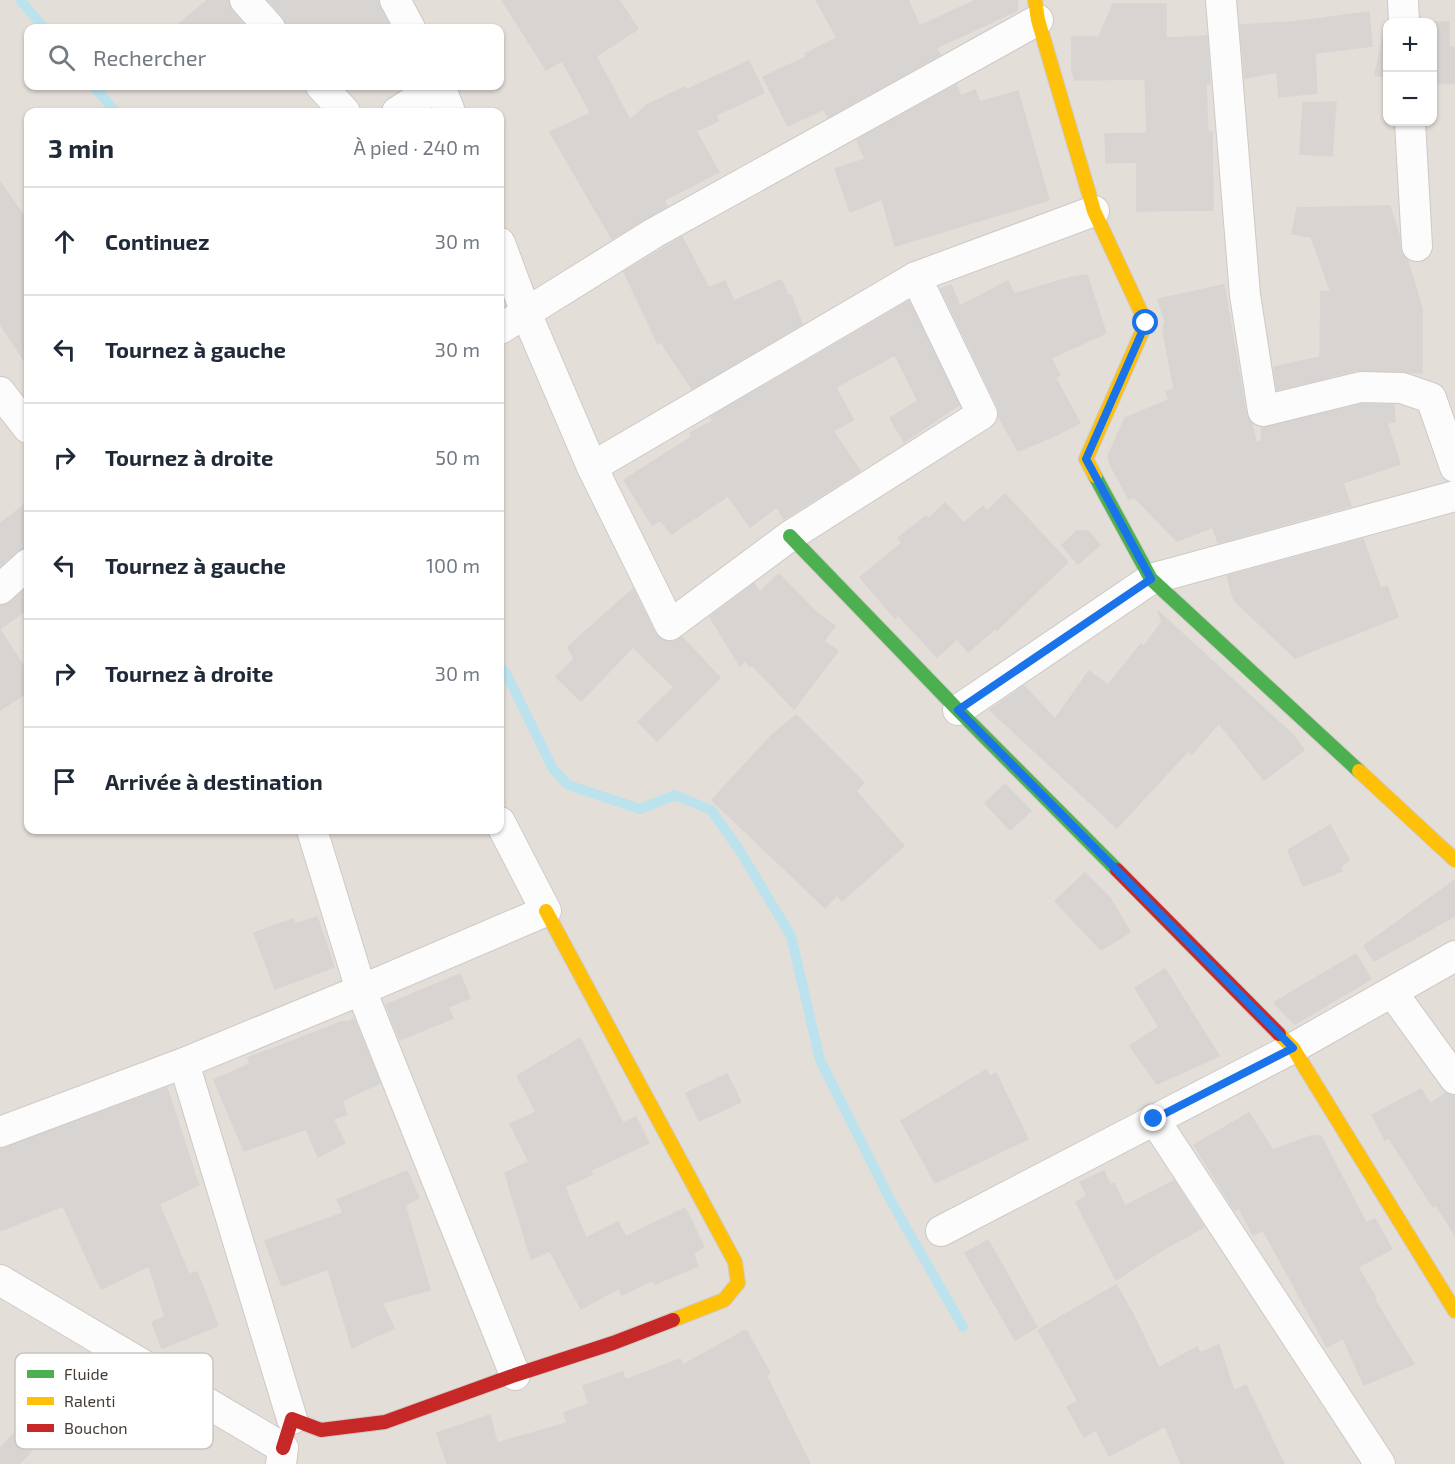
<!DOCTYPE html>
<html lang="fr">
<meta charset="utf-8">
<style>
:root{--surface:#fff;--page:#f6f6f7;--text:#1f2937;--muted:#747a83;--line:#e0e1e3}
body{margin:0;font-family:"Exo 2",sans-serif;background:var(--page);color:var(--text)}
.controls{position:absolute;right:18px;top:18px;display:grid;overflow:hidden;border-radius:12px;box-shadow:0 2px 4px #0004}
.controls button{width:54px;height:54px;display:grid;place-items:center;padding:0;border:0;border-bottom:2px solid var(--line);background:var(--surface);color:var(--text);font:30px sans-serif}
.stop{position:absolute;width:18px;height:18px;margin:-14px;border:4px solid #1a73e8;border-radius:50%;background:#fff}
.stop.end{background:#1a73e8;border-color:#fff;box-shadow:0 2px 6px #0008}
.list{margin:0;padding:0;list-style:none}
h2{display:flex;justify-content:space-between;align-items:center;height:78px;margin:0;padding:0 24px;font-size:26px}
h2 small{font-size:20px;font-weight:400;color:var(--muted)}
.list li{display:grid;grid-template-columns:39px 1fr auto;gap:18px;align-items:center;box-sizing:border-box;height:108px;padding:0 24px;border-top:2px solid var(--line)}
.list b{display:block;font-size:22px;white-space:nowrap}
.list em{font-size:20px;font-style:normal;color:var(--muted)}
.icon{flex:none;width:33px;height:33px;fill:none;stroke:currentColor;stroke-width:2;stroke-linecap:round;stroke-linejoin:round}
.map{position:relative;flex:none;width:1455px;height:1464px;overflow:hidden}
.search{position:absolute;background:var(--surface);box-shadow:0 2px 4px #0004;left:24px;top:24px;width:480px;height:66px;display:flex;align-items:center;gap:15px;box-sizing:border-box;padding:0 21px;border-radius:12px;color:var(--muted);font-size:22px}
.panel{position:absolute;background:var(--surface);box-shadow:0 2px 4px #0004;left:24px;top:108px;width:480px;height:726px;border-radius:12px}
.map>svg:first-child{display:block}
</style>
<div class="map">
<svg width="1455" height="1464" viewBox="0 0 1455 1464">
<rect width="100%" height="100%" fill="#f0edeb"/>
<path fill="#e4ded8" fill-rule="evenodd" d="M0,0H1455V1464H0ZM1388,22H1432V122H1388ZM28,28H500V86H28ZM28,112H500V830H28Z"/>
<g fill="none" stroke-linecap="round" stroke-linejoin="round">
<g stroke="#bce3ed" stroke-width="10">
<path d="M20,0L44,28"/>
<path d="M93,86L116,112"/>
<path d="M500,667L506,673L553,769L568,785L640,809L675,795L711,810L740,851L791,936L820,1060L892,1203L963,1327"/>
</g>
</g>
<g fill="#d8d4d2" stroke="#d8d4d1" stroke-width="1.5">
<path d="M208,0H228L232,11L247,28H174Z"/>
<path d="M268,0H377L390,28H287L283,17Z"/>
<path d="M502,0H619L638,29L596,56L630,120L647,105L685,87L686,90L749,61L764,93L716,115L718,121L696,131L719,172L664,200L667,206L612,239L550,132L591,113L562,61L546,70Z"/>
<path d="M816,0H908L920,26L976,0H1017L1018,10L936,48L940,55L828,117L824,109L788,126L763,77L806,57L805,54L837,38Z"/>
<path d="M1113,4H1166V38L1207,36L1210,84H1206L1208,132H1212L1213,210L1137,211V162L1106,163L1105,134L1147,133L1145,79L1075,80L1072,71V37H1099Z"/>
<path d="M1369,12L1372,46L1315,53L1317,93L1279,97L1277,72L1245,78L1240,25L1292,22Z"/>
<path d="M1421,22H1449V47H1455V83L1432,84V22Z"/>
<path d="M1386,23L1388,25V78L1375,75Z"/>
<path d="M956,85L961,96L975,90L980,102L1018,91L1049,200L895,246L882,199L850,212L835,169L865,159L857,140Z"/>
<path d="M1336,102L1332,156L1300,154L1303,103Z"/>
<path d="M0,182L28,222V366L0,324Z"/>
<path d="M1390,206L1399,235L1400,248L1402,255L1407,259L1422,308V373L1357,370L1277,390L1274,367L1320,357L1321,291L1331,292L1311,237L1292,234L1297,208Z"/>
<path d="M682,237L709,288L725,281L734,301L781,280L789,296L791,295L802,324L692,389L661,342L658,344L624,272Z"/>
<path d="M1087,275L1106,333L1051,358L1060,375L1055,377L1080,423L1050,438L1018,451L999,417L998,407L941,289L951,285L960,306L1008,281L1014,294L1072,277Z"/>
<path d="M1224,285L1246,414L1252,424L1256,442H1261L1262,428L1363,404L1394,405L1395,422L1387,423L1400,464L1343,483L1351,506L1218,543L1213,527L1177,541L1134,497L1129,499L1111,466L1108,456L1125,418L1169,400L1166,392L1174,389L1163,330L1165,322L1158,299Z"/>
<path d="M909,301L959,405L904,442L890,418L918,401L895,355L836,387L853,420L833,431L860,471L784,519L777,507L750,527L728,496L671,534L661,520L652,525L624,480L692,437L690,433L713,421L711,417Z"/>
<path d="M1005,494L1068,562L997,630L996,628L968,652L957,639L937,657L898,615L895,618L887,609L860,577L902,543L898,538L926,516L928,519L945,503L964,523L983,506L987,511Z"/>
<path d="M28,502V547L17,551L0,566V524Z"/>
<path d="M1077,531H1088L1100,545L1078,564L1062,545Z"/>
<path d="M1363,539L1381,589L1387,586L1398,617L1295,658L1234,600L1227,576Z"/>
<path d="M779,574L817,613L835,626L824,641L838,651L794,709L752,665L750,667L745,661L740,666L710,617L754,584L760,592Z"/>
<path d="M28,587V608L0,629V606L11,602Z"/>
<path d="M633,589L655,633L661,639L672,642L682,637L720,678L657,741L638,722L674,687L633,647L581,701L556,677L574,659L568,647Z"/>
<path d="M1158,611L1294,736L1304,750L1264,780L1219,723L1192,754L1188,751L1117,828L990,710L1024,686L1055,719L1089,671L1108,685L1141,644L1144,646L1162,622Z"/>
<path d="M0,630L28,673V692L0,710Z"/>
<path d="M796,715L864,783L856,791L904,846L842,901L837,895L825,908L712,800L770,737Z"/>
<path d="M1005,784L1031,811L1010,830L985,803Z"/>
<path d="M1330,825L1349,860L1340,867L1342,871L1303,886L1288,850Z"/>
<path d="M1085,873L1110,898L1130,932L1101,950L1055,901Z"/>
<path d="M1455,880V916L1374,961L1364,946Z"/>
<path d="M317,917L334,967L275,989L254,933L293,919L295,924Z"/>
<path d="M1356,954L1371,979L1295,1024L1275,1004V1002Z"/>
<path d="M1165,969L1219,1056L1157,1084L1130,1046L1159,1027L1135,988Z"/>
<path d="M460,974L470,998L448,1007L453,1018L400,1040L386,1005Z"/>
<path d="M354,1019L380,1083L342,1101L347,1114L333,1119L345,1143L318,1157L306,1129L244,1151L214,1080L250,1064L248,1058L344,1021L345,1023Z"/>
<path d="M580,1038L623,1123L636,1117L649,1143L591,1170L592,1174L565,1187L586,1238L618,1222L626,1237L685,1208L704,1247L693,1253L698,1266L655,1284L653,1280L622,1295L619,1288L581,1309L550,1251L531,1259L505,1173L529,1162L510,1124L536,1112L517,1076Z"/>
<path d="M986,1070L990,1076L996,1073L1028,1139L935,1183L901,1121Z"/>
<path d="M727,1074L741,1102L699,1121L686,1093Z"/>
<path d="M167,1088L194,1171H193L199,1185L159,1204L189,1274L197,1272L218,1326L162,1348L152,1322L165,1317L149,1266L101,1289L63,1206L0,1231V1149Z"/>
<path d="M1421,1089L1430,1104L1446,1093L1455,1096V1235L1436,1205L1433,1207L1389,1138L1385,1140L1372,1115Z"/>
<path d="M1249,1113L1273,1150L1311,1136H1321L1366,1223L1375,1219L1392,1249L1358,1267L1376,1298L1374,1299L1414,1364L1364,1385L1343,1338L1327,1347L1263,1230L1253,1235L1239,1208L1235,1211L1194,1145Z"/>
<path d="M407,1171L419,1198L405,1205L430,1290L382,1303L394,1328L352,1348L328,1269L282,1286L265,1241L343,1213L337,1200Z"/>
<path d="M1104,1171L1110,1185L1114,1183L1125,1206L1174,1181L1204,1227L1162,1250L1116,1280L1076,1202L1087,1196L1080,1182Z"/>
<path d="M988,1240L1037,1327L1015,1340L965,1253Z"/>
<path d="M1116,1285L1133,1314L1159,1368L1197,1347L1200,1353L1219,1345L1234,1391L1246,1385L1284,1464H1181L1165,1426L1109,1456L1096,1430L1084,1437L1067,1407L1078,1401L1038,1330Z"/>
<path d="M746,1330L770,1373L766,1375L810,1464H447L437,1433L490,1415L497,1443L567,1423L564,1413L589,1404L583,1386L623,1372L625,1380L680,1359L683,1365Z"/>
<path d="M50,1393L61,1419L19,1464H0V1449Z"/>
</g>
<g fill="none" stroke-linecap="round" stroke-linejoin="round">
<defs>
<g id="street">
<path d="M245,0L270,28"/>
<path d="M395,0L410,28"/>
<path d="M1221,0L1245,295L1263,411L1361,387L1402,388L1431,398L1455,467"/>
<path d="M1403,0L1404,22"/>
<path d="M321,86L345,112"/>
<path d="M440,86L450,112"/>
<path d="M397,112L437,86"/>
<path d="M1410,122L1417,246"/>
<path d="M500,243L526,313L592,467L670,625L790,536L982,414L916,277"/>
<path d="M500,329L654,233L1038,20"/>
<path d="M0,392L28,428"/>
<path d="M592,467L916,277L1094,211"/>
<path d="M0,589L28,564"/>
<path d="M958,710L1151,579L1455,496"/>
<path d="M500,822L546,911L361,990L515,1375"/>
<path d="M1392,992L1455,1079"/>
<path d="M184,1063L292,1419"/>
<path d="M1154,1119L1380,1464"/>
<path d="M0,1132L184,1063L361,990L312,830"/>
<path d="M941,1231L1293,1048L1455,956"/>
<path d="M0,1280L283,1448L281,1464"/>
</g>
<g id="fast">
<path d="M1095,476L1151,579L1359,771"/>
<path d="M790,536L958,710L1117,870"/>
</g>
<g id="slow">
<path d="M1035,0L1038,20L1094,211L1146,323L1086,459L1095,476"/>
<path d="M1359,771L1455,860"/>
<path d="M546,911L735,1262L738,1283L724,1300L673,1320"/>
<path d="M1279,1034L1293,1048L1455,1311"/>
</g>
<g id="jam">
<path d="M1117,870L1279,1034"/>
<path d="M283,1448L292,1419L321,1430L385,1422L515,1375L613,1343L673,1320"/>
</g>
</defs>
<use href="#street" stroke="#cdc9c7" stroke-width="32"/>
<use href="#fast" stroke="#d1cac3" stroke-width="16"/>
<use href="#slow" stroke="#d1cac3" stroke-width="16"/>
<use href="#jam" stroke="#d1cac3" stroke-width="16"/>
<use href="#street" stroke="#fdfcfc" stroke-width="30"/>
<use href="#fast" stroke="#4caf50" stroke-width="14"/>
<use href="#slow" stroke="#ffc107" stroke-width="14"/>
<use href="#jam" stroke="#c62828" stroke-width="14"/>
</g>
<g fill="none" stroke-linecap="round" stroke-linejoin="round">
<path stroke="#1a73e8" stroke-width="8" d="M1146,323L1086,459L1151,579L958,710L1293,1048L1154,1119"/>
</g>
<rect x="15" y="1353" width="198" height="96" rx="9" fill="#fff" stroke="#c8c5c3" stroke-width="1.5"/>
<rect x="27" y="1370" width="27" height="8" fill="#4caf50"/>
<rect x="27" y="1397" width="27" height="8" fill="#ffc107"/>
<rect x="27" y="1424" width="27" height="8" fill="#c62828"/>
<g font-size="16" fill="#463d37">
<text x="64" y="1380">Fluide</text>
<text x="64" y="1407">Ralenti</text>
<text x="64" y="1434">Bouchon</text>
</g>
</svg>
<div class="controls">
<button>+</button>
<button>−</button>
</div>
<div class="stop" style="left:1146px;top:323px"></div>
<div class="stop end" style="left:1154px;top:1119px"></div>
<div class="search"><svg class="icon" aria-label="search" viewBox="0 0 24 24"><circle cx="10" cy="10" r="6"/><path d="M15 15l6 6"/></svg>Rechercher</div>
<section class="panel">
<h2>3 min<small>À pied · 240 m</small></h2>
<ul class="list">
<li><svg class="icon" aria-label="ahead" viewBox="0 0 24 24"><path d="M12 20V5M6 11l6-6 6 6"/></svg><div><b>Continuez</b></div><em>30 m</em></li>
<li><svg class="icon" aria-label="left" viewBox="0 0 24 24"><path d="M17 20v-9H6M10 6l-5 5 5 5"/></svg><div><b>Tournez à gauche</b></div><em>30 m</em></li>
<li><svg class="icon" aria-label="right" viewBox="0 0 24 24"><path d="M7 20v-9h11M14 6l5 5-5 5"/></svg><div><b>Tournez à droite</b></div><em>50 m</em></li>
<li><svg class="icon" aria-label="left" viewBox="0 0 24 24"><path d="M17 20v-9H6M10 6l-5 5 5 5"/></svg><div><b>Tournez à gauche</b></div><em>100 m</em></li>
<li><svg class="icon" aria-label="right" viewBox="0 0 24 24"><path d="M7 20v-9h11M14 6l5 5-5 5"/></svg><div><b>Tournez à droite</b></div><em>30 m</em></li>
<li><svg class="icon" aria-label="arrive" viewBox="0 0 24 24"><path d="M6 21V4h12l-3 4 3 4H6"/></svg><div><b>Arrivée à destination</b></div></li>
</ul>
</section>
</div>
